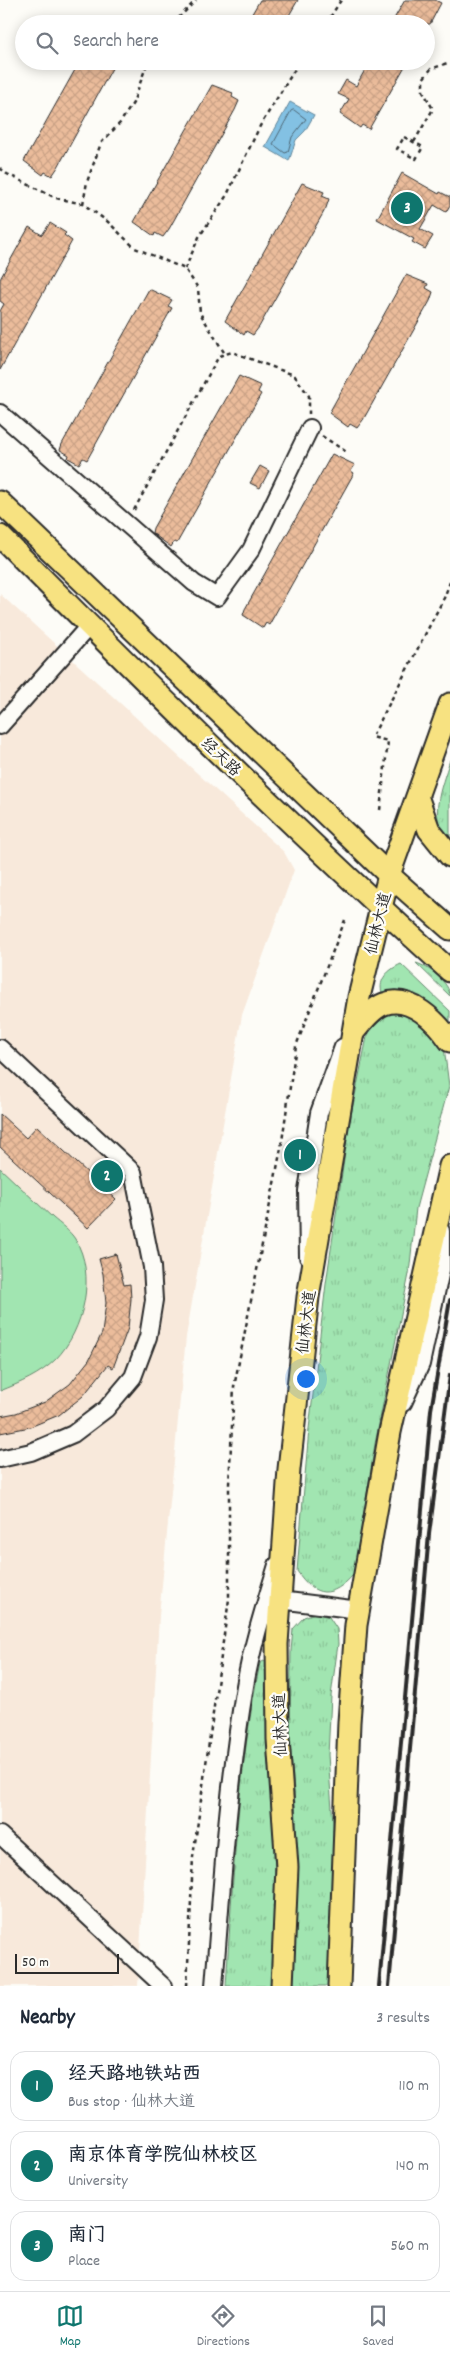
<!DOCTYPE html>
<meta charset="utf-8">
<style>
:root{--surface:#fff;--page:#f2f2f3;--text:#1f2937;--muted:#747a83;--line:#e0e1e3;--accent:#0f766e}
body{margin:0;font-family:Dekko,"LXGW WenKai TC",sans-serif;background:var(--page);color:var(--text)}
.scale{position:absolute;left:15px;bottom:12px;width:104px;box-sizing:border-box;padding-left:5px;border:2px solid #2b2b2b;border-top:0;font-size:14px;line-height:18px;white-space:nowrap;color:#2b2b2b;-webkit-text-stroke:4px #fdfcf7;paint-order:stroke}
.you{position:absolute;left:305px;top:1378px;width:18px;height:18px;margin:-12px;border:4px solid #fff;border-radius:50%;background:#1a73e8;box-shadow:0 0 0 8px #1a73e833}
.badge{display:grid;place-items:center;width:32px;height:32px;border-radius:50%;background:var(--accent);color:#fff;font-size:16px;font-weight:700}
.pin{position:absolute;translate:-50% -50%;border:2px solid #fff;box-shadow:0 1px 5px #0006}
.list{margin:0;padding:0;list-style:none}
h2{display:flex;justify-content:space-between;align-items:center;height:65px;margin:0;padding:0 20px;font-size:21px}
h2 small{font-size:16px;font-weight:400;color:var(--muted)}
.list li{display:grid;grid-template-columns:32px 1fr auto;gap:15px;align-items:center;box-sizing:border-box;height:70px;margin:0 10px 10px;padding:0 10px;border:1px solid var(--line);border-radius:15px}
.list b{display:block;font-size:19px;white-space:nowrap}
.list p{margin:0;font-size:16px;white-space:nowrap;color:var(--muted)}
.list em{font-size:16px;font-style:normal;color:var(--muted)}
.icon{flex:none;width:28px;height:28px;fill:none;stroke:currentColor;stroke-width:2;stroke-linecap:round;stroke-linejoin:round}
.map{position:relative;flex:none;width:450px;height:1986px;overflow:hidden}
.search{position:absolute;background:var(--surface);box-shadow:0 2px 12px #0003;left:15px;right:15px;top:15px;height:55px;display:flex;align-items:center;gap:12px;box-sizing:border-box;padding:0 18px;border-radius:28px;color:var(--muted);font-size:19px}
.sheet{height:305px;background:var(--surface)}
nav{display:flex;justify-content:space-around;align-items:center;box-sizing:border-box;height:70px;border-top:1px solid var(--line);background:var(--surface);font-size:14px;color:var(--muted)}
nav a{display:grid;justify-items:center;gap:2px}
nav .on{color:var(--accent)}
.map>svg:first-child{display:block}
</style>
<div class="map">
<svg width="450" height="1986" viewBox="0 0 450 1986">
<defs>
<pattern id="grass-tufts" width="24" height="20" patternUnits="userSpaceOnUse" patternTransform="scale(1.25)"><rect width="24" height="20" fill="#a1e5b1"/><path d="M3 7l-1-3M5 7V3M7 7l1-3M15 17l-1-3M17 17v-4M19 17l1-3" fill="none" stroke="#8bc598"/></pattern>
<pattern id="building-cross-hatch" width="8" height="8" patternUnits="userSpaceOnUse" patternTransform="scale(1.25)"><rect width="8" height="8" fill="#ebbc9b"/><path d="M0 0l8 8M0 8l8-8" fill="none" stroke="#caa286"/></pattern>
</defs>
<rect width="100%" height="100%" fill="#fdfcf7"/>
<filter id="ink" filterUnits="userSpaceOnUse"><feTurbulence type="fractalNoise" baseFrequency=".02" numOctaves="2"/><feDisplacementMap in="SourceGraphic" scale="10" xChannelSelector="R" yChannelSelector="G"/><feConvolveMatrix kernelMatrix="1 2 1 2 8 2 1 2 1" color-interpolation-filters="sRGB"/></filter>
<g filter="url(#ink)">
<path fill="#f8e9db" d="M0,594L284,852L294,870L242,1015L186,1337L159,1616L138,1986H0Z"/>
<g fill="url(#grass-tufts)" stroke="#66886e">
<path d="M450,760V844C427,820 441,788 450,760Z"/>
<path d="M416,963C428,966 450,983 450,996Z"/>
<path d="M401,964L450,1011V1032L382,993C378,979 388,970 401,964Z"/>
<path d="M399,1011L414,1013L444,1047L449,1086L416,1208L409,1274L375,1444L354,1574C332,1599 315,1598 297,1571L309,1429L326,1284L349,1125L367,1037L374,1023L386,1014Z"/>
<path d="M315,1613L329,1617L337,1629L338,1644L331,1696L328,1755L333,1823V1886L329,1986H293L296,1928V1817L290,1740L291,1651L293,1629L304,1617Z"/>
<path d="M264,1661L270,1663L275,1884L272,1986H226C233,1878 238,1769 260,1663Z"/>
</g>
<path fill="#a1e5b1" stroke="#66886e" d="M0,1168C18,1185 35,1201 53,1218C60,1224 70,1231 75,1239C97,1274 84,1330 56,1359C40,1375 20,1383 0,1391Z"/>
<path fill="#83c1e3" stroke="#608599" d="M290,102L314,115L305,131L296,140L289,161L265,147Z"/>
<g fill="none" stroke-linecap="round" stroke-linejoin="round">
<path stroke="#4e6775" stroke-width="1" d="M294,110L306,119L292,137L288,152L285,153L273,144L291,111Z"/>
</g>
<g fill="url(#building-cross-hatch)" stroke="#2b2b2b">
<path d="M260,0H298L284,24H246Z"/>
<path d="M405,0H435L441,3L430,24H391Z"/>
<path d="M80,61H116L58,167L52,176L45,172L43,175L24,161Z"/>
<path d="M370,61H408L369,129L362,125L360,128L340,114L349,99L338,94L346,80L356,86Z"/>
<path d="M212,85L233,93L232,97L239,101L235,110L169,229L163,237L155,233L154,236L134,222Z"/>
<path d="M402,173L439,194L440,192L450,197V205L446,212L434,205L420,229L433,236L425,249L412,242L414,239L377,219Z"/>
<path d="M302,183L324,192L322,196L329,199L326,208L259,327L253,335L246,331L244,335L225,321Z"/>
<path d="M50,223L66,233L64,235L72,241L0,370V311L4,304L0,301V279L29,227L42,235Z"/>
<path d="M406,275L428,284L426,288L433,292L430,301L363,420L357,428L350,424L348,427L329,413Z"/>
<path d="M149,289L172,300L168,306L172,308L87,460L83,458L79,464L68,458L69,455L60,450L62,444Z"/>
<path d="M239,376L261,386L258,392L261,394L177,543L174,542L171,547L152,533L153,528Z"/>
<path d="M332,454L355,465L351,471L354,473L269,625L266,623L263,628L243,615L245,609Z"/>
<path d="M260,466L269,471L260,488L250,483Z"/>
<path d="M0,1114L26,1138L37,1126L116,1199L88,1228L0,1147Z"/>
<path d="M116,1254L124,1285L130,1284L131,1299L128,1328L113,1368L108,1365L83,1396L59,1415L30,1427L0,1433V1416L16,1413L45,1402L70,1384L89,1360L102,1333L106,1303L103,1274L99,1259Z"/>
</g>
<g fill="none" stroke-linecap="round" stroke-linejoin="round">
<defs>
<g id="minor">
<path d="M0,413L194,583L217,597L251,550L310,428"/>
<path d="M0,726L89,626"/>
<path d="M0,1048L133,1172L152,1267L154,1300L148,1337L133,1377L106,1409L73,1434L31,1452L0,1459"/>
<path d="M308,1257L307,1191L319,1113L343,1047"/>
<path d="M403,1403L421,1364L441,1270V1231"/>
<path d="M280,1600L359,1610"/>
<path d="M0,1835L163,1986"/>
<path d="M214,1986C222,1886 228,1785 245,1686C252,1645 265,1605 277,1565"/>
</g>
<g id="major">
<path d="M0,502L389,875L450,929"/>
<path d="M0,536C147,684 295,831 450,971"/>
<path d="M418,799L429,830L450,856"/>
<path d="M353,1033C361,1023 371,1009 384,1004C410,994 437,1022 450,1041"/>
<path d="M282,1986L287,1867L278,1739L277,1644L289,1469L308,1297L359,997L389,875L450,704"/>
<path d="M339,1986L349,1722L356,1625L390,1432L450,1166"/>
</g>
</defs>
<use href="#minor" stroke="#2b2b2b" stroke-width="20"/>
<use href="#major" stroke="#2b2b2b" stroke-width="25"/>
<g stroke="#2b2b2b" stroke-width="2.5" stroke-dasharray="4 4" stroke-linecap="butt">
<path d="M173,24L196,0"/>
<path d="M326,24L341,0"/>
<path d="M404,137L423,147L416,159L397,149Z"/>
<path d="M414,142L433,109L423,91V79L431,69L450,62"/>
<path d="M0,168L7,174L56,198L83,204L107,221L135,248L185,269L198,288L200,313L225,354"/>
<path d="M83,204L87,182L101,143L120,123L133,103L148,61"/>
<path d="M185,269L199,237L227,195L260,126L300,61"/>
<path d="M322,436L348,453"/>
<path d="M134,510L219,356L232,352L294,375L309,396V414"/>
<path d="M380,810L388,741L372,737L444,598L450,582"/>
<path d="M187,1986L193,1857L229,1599V1484L234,1387L281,1148L296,1046L345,920"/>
</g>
<use href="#minor" stroke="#fdfcf7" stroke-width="16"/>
<use href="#major" stroke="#f7e281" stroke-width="21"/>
<g stroke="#2b2b2b" stroke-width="4">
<path d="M379,1986L431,1410L450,1300"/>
<path d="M389,1986L429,1534L450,1375"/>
</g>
</g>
</g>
<g text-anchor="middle" stroke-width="4.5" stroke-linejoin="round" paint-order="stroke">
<g font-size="16" fill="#2b2b2b" stroke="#fdfcf7">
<text transform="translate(222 756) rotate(44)" y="6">经天路</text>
<text transform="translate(377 923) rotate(-76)" y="6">仙林大道</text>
<text transform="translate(305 1322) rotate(-83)" y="6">仙林大道</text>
<text transform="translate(279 1725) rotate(-92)" y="6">仙林大道</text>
</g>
</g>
</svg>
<div class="scale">50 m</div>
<div class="you"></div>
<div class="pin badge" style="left:300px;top:1155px">1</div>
<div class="pin badge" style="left:107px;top:1176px">2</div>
<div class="pin badge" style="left:407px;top:208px">3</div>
<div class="search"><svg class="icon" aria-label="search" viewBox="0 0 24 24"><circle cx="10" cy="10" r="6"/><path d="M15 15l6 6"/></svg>Search here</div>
</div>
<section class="sheet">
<h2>Nearby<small>3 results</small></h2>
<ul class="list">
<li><span class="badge">1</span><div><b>经天路地铁站西</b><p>Bus stop · 仙林大道</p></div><em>110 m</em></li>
<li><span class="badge">2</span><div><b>南京体育学院仙林校区</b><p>University</p></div><em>140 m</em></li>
<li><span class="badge">3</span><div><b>南门</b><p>Place</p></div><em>560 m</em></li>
</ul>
</section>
<nav>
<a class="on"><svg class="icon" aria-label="map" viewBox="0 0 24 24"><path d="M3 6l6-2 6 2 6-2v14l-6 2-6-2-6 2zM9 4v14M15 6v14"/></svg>Map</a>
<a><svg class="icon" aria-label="directions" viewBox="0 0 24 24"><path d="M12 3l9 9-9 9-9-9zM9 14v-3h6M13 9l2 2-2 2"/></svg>Directions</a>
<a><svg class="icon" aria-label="saved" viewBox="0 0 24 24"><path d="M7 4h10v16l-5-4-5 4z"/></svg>Saved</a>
</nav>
